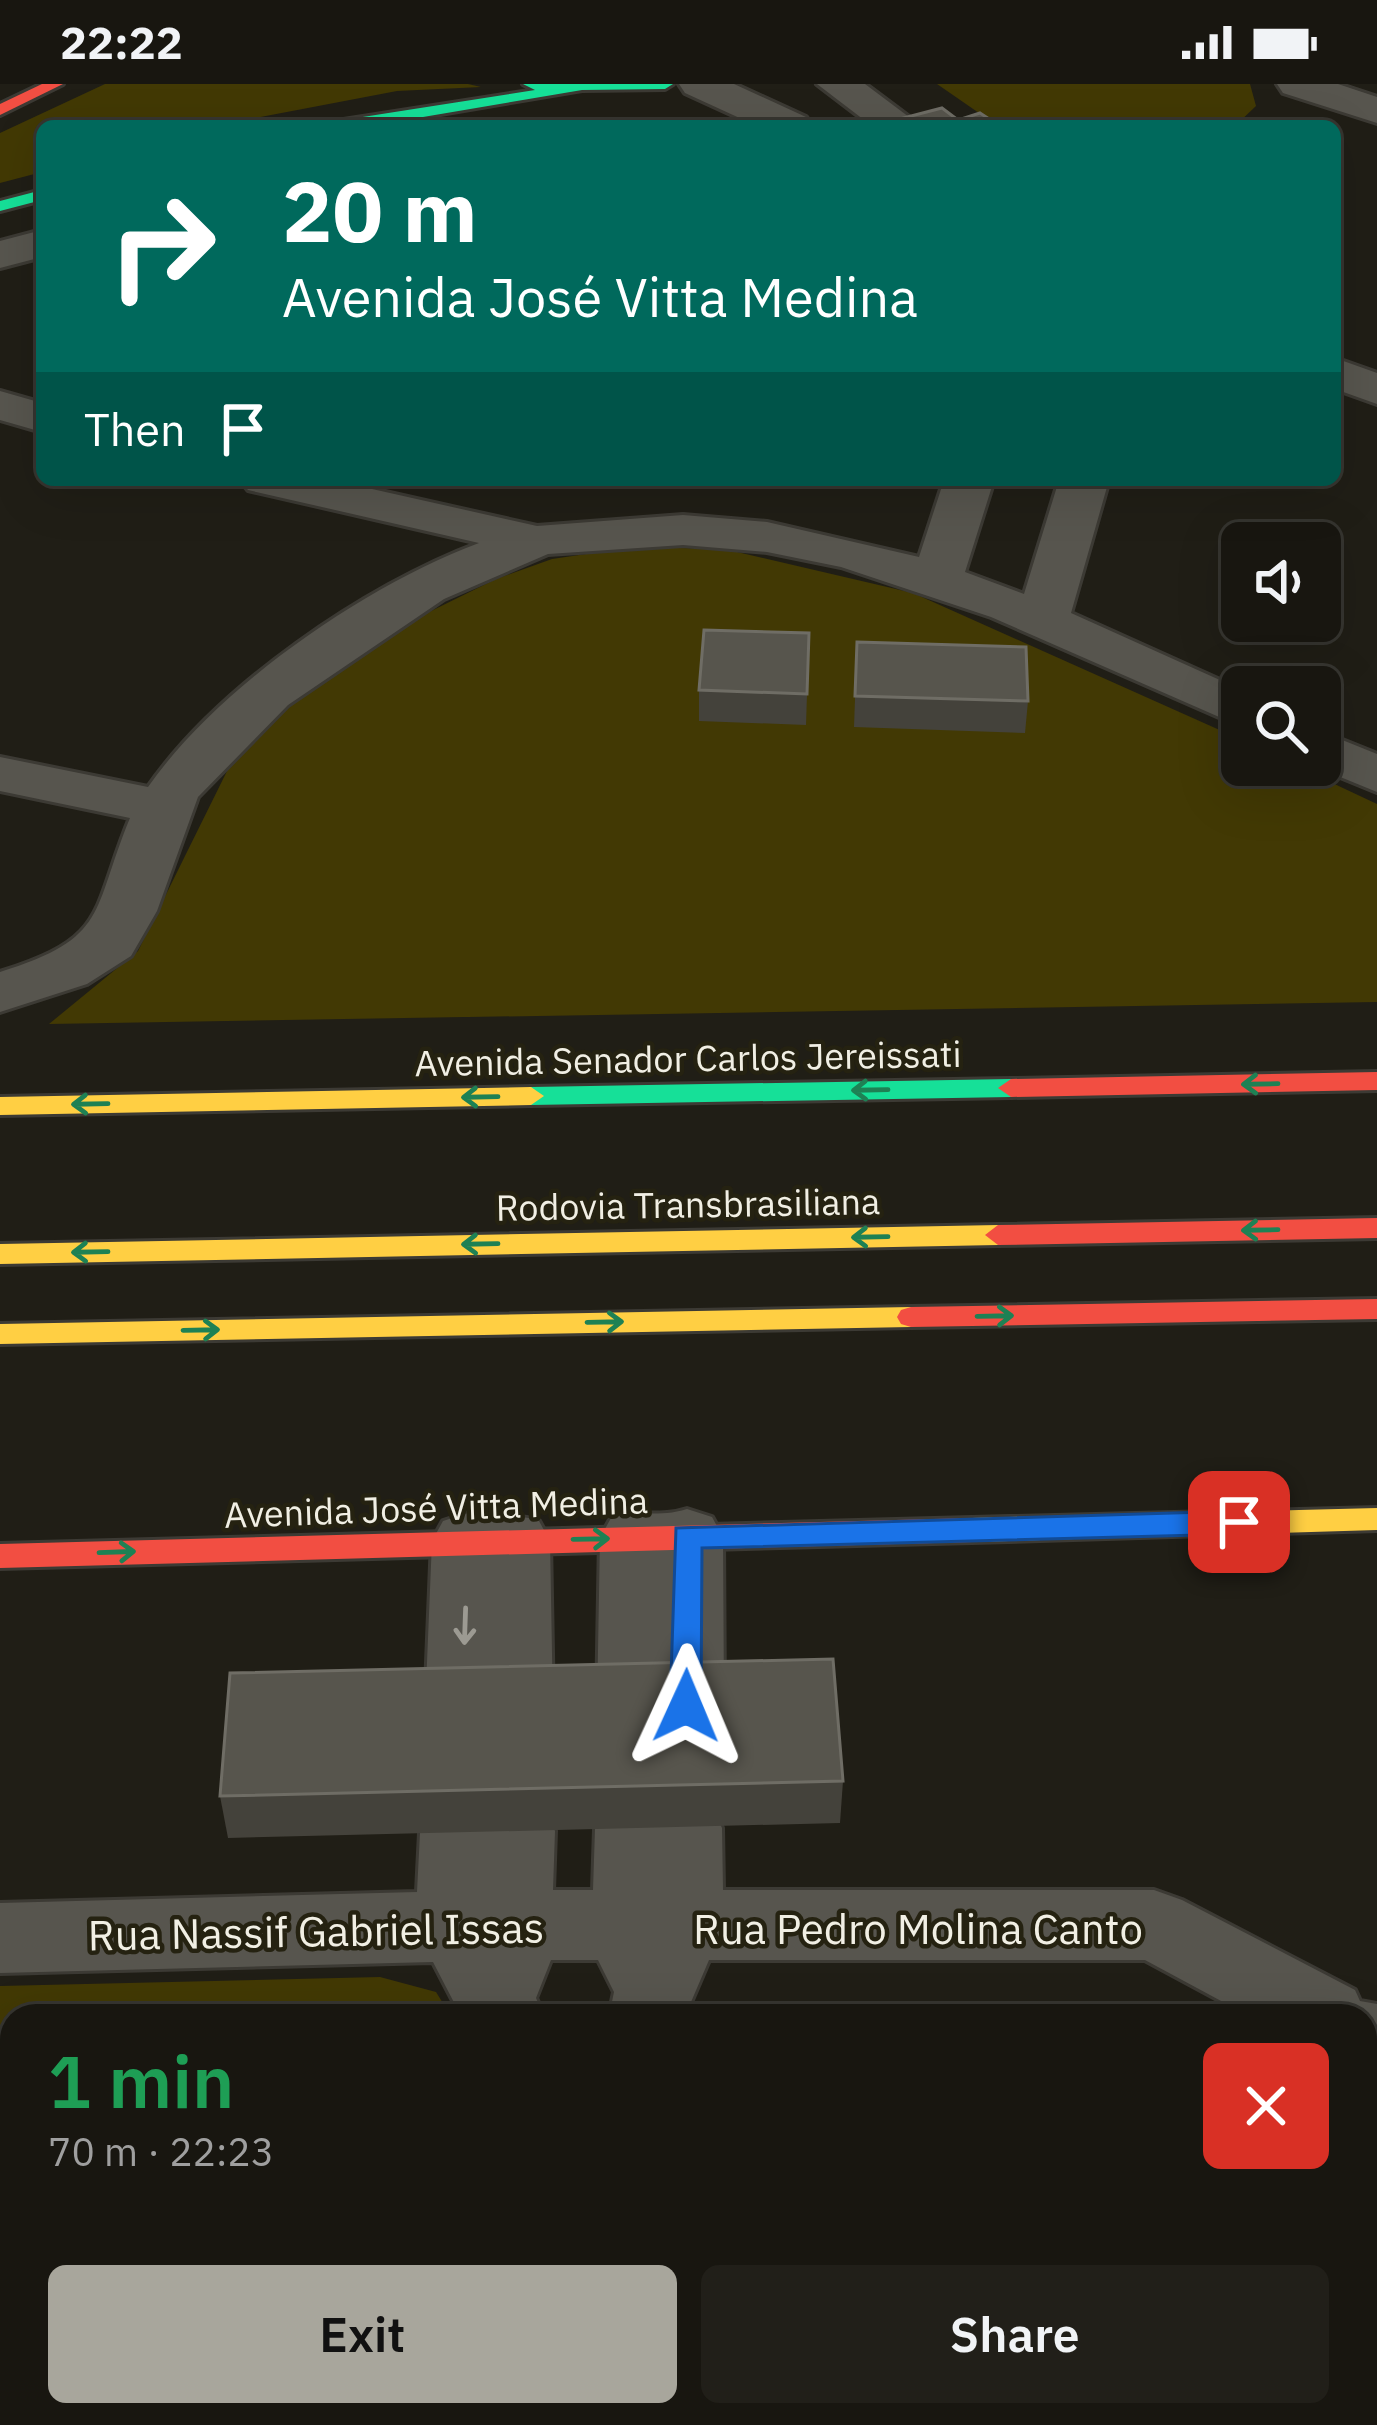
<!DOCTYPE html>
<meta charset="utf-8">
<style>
body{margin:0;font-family:"IBM Plex Sans",sans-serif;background:#211f19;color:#f1f3f6;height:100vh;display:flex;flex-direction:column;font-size:45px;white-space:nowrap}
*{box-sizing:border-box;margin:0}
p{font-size:39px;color:#9f9f9f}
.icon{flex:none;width:66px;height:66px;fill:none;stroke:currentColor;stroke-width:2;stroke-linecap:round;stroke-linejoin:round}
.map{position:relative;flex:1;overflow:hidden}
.sheet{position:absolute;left:0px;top:1920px;width:1377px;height:423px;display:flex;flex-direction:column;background:#181610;border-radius:36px 36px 0 0;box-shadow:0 12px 48px #0002,0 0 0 3px #363530}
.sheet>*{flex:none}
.banner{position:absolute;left:36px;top:36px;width:1305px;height:366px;border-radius:18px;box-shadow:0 12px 48px #0002,0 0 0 3px #363530;background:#00695c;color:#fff;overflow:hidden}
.fabs{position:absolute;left:1221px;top:438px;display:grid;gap:24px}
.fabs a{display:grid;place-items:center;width:120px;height:120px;border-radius:18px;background:#181610;box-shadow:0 12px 48px #0002,0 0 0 3px #363530;font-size:60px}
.pin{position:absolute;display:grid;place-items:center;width:102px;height:102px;color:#fff;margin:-51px;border-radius:24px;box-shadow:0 6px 18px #0006}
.me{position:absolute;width:132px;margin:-66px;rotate:1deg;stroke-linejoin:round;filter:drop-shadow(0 0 9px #0008)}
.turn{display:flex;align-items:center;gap:42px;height:252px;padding:0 48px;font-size:54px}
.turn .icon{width:156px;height:156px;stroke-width:2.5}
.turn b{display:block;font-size:84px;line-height:102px}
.then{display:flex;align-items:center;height:114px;padding:0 48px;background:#0003;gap:24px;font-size:45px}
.round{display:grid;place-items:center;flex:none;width:126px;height:126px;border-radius:18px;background:#211f19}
.overview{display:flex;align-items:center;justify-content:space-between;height:204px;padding:0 48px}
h1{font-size:72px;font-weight:600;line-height:90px;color:#1e9e55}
.action{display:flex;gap:24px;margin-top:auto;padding:24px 48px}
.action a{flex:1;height:138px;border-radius:18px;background:#a8a69c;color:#111;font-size:48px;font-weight:600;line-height:138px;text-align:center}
.action a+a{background:#211f19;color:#f1f3f6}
.status{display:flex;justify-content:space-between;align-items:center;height:84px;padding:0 60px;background:#181610;direction:ltr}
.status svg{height:33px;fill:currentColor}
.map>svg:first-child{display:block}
</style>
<div class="status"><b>22:22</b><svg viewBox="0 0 49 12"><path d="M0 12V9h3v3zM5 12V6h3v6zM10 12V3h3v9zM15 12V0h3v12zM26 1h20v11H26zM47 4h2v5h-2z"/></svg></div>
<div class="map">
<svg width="1377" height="2341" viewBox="0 0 1377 2341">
<rect width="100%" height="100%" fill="#201e16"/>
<!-- green -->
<g fill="#423904">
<path d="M 105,0 L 468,0 L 481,3 L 397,7 L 214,42 L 42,42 L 42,88 L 0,99 L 0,49 Z"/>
<path d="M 937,0 L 1250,0 L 1256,22 L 1235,42 L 982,42 L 992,38 Z"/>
<path d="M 634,463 L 724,465 L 913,509 L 1242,656 L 1242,681 L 1294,681 L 1377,720 L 1377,918 L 49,940 L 138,867 L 231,679 L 282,624 L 419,533 L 496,495 L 552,475 Z"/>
<path d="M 380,1893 L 436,1908 L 451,1932 L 12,1932 L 12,2331 L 453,2331 L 453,2341 L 0,2341 L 0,1902 Z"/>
</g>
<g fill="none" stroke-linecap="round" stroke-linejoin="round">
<defs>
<g id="street">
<path d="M 679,0 L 734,0 L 806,33 L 812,42 L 757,42 L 685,9 Z"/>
<path d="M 817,0 L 865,0 L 921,42 L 872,42 Z"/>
<path d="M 1277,0 L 1338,0 L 1377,13 L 1377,39 L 1283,9 Z"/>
<path d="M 42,146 L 42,173 L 0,184 L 0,157 Z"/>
<path d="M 1335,274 L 1377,289 L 1377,320 L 1335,305 Z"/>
<path d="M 0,307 L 42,319 L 42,348 L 0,336 Z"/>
<path d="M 240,396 L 332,396 L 537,442 L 683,431 L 767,438 L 919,473 L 944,396 L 994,396 L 965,488 L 1024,510 L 1059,396 L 1109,396 L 1071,529 L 1242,606 L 1242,643 L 991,533 L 841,483 L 767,468 L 683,461 L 548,470 L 444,515 L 288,621 L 198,713 L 157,827 L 131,872 L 87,900 L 0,928 L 0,888 C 110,854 91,828 130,734 L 0,707 L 0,673 L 148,703 C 218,603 364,502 479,459 L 248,406 Z"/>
<path d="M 1320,647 L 1377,670 L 1377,708 L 1311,681 L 1320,681 Z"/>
<path d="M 687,1425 L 712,1433 L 723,1453 L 724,1622 L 713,1644 C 691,1651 686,1649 665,1646 C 641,1643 644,1657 608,1645 L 597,1623 L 600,1454 L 611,1434 C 639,1425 659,1434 687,1425 Z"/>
<path d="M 468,1429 C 494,1437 513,1428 539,1437 L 550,1457 L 553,1625 L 542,1647 C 516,1656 517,1650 493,1649 C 469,1647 471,1661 436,1649 L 425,1627 L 432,1457 L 443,1437 Z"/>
<path d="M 683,1711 L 711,1720 L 722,1744 L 723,1806 L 1154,1806 L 1182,1816 L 1355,1906 L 1360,1917 L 1377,1920 L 1377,1996 L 1365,1992 L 1365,1932 L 1249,1932 L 1145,1876 L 709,1876 L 685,1932 L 609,1932 L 614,1908 L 598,1876 L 551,1876 L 536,1914 L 544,1932 L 461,1932 L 433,1878 L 0,1889 L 0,1819 L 417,1808 L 420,1749 L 431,1725 L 459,1716 L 487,1726 L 516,1714 L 544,1723 L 555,1747 L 553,1806 L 593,1806 L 595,1745 L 606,1721 C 637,1711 653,1721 683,1711 Z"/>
<rect x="451" y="2331" width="90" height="10"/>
<rect x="601" y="2331" width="90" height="10"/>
</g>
<g id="fast">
<path d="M 673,0 L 665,5 L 582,6 L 370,42 L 328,42 L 337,37 L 535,6 L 523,0 Z"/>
<path d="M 42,106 L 42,116 L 0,127 L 0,117 Z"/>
<path d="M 1011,995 L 1024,1004 L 1011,1013 L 531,1021 L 518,1012 L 531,1003 Z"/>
</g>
<g id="slow">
<path d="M 531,1003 L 544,1012 L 531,1021 L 0,1031 L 0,1013 Z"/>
<path d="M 998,1141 L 1011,1151 L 998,1161 L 0,1180 L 0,1160 Z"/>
<path d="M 911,1223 L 921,1226 L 925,1233 L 921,1240 L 911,1243 L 0,1260 L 0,1240 Z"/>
<path d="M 1377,1424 L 1377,1446 L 972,1458 L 962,1454 L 957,1446 L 962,1438 L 972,1434 Z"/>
</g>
<g id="jam">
<path d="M 42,0 L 63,0 L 0,31 L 0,20 Z"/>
<path d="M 1377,988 L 1377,1006 L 1011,1013 L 998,1004 L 1011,995 Z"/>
<path d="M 1377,1134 L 1377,1154 L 998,1161 L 985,1151 L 998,1141 Z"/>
<path d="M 1377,1215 L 1377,1235 L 911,1243 L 901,1240 L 897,1233 L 901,1226 L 911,1223 Z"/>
<path d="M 972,1434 L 982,1438 L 987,1446 L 982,1454 L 972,1458 L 0,1484 L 0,1460 Z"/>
</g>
</defs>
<!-- street casing -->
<use href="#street" stroke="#3c3a34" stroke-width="6"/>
<!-- fast casing -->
<use href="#fast" stroke="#3c3a34" stroke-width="6"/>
<!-- slow casing -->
<use href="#slow" stroke="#3c3a34" stroke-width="6"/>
<!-- jam casing -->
<use href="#jam" stroke="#3c3a34" stroke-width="6"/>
<!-- street -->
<use href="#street" fill="#57554e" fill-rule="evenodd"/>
<!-- fast -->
<use href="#fast" fill="#16e098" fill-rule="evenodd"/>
<!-- slow -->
<use href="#slow" fill="#ffcf43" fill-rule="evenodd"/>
<!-- jam -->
<use href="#jam" fill="#f24e42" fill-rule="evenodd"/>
</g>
<!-- wall -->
<g fill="#44423b">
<path d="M 809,549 L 806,641 L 699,637 L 699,606 Z"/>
<path d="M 857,558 L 1028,617 L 1025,649 L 854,643 Z"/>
<path d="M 843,1697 L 840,1739 L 228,1754 L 220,1712 Z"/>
</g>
<!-- building -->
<g fill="#57554d" stroke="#6f6d65" stroke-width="3">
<path d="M 942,24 L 966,42 L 883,42 L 880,40 Z"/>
<path d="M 980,29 L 1000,42 L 966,42 L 958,36 Z"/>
<path d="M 704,546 L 809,549 L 807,610 L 699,606 Z"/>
<path d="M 857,558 L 1026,563 L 1028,617 L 855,612 Z"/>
<path d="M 833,1575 L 843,1697 L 220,1712 L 230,1589 Z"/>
</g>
<!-- one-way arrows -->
<defs><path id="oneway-shaft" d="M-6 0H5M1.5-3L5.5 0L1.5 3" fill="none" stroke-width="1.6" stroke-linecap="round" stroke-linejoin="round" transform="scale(3)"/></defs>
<g stroke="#1e8154">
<use href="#oneway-shaft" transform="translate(1260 1000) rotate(179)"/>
<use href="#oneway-shaft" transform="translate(870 1006) rotate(179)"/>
<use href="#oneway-shaft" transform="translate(480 1013) rotate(179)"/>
<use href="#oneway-shaft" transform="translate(90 1020) rotate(179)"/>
<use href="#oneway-shaft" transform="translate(1260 1146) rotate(179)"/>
<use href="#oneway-shaft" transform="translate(870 1153) rotate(179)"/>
<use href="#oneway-shaft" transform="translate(480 1160) rotate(179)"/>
<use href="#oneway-shaft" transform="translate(90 1168) rotate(179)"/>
<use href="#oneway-shaft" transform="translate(995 1232) rotate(-1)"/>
<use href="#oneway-shaft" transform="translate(605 1238) rotate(-1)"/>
<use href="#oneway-shaft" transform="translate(201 1246) rotate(-1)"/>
<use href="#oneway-shaft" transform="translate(591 1455) rotate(-1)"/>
<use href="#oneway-shaft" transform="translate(117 1468) rotate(-2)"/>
</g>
<use stroke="#9c9a92" href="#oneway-shaft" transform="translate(465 1542) rotate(92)"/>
<!-- route -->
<path fill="#1a73e8" stroke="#114b97" stroke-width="3" d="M 1239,1427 L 1254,1438 L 1239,1450 L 702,1464 L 701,1622 L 686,1635 L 670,1622 L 676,1444 Z"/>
<g text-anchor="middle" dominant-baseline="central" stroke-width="9" stroke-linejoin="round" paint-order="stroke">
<!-- street labels -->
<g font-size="36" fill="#f1efe4" stroke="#252211">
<text transform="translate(688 974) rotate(-1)">Avenida Senador Carlos Jereissati</text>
<text transform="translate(688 1120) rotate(-1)">Rodovia Transbrasiliana</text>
<text transform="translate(436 1423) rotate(-2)">Avenida José Vitta Medina</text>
</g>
<!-- near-street labels -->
<g font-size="42" fill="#f1efe4" stroke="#252211">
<text x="918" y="1844">Rua Pedro Molina Canto</text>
<text transform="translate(316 1847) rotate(-1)">Rua Nassif Gabriel Issas</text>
</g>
</g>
</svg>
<div class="fabs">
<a><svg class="icon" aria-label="sound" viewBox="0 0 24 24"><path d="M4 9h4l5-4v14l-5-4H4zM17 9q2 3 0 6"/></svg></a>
<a><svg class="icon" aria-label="search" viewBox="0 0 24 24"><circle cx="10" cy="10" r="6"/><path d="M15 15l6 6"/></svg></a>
</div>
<div class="pin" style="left:1239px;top:1438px;background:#d93025"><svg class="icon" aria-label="arrive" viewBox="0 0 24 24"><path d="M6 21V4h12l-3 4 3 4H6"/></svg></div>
<svg class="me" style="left:686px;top:1622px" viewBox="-20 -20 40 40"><path d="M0-17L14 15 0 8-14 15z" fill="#1a73e8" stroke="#fff" stroke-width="4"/></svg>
<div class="banner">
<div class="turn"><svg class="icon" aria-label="right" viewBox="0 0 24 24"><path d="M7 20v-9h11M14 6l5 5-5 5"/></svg><div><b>20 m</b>Avenida José Vitta Medina</div></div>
<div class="then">Then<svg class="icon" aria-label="arrive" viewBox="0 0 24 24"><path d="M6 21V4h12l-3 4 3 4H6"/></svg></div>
</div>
<section class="sheet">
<div class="overview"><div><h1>1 min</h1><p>70 m · 22:23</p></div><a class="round" style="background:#d93025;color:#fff"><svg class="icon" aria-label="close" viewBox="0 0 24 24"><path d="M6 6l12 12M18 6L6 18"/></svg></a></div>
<div class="action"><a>Exit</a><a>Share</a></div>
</section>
</div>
